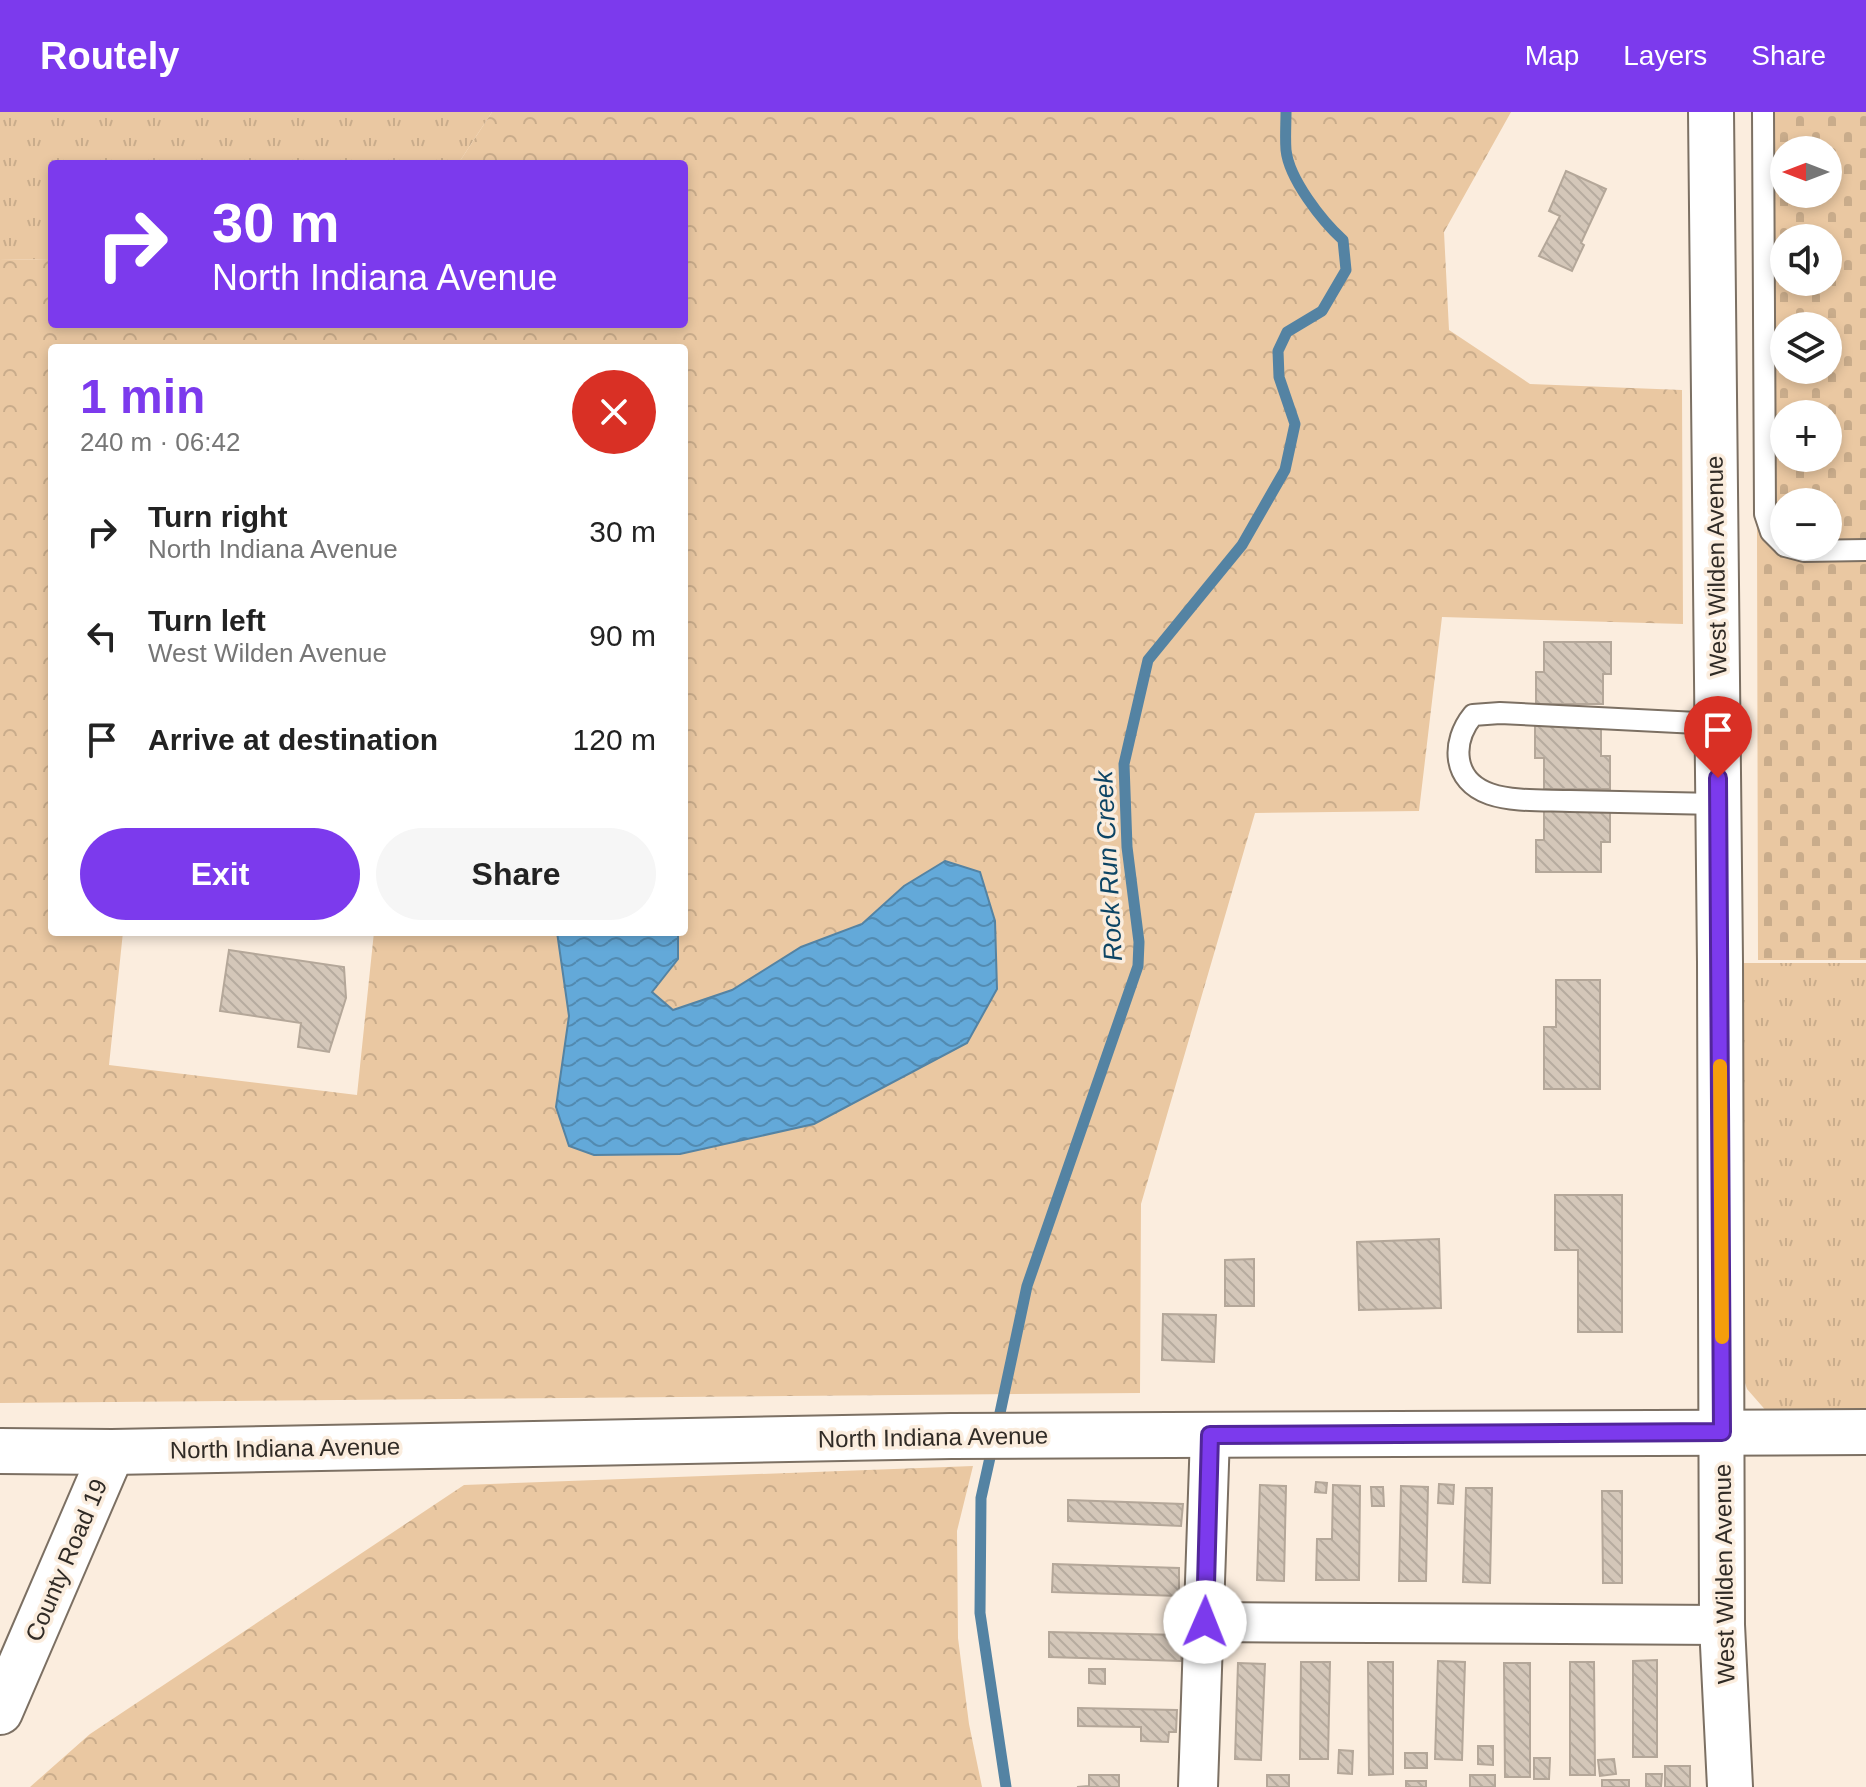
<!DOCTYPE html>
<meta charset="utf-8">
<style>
body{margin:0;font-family:Helvetica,sans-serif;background:#f6f6f6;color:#222;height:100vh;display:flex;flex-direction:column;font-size:30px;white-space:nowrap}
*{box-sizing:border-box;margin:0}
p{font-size:26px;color:#767676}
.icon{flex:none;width:44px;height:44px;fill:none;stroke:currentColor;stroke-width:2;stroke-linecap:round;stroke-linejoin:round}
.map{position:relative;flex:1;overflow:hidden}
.sheet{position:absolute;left:48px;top:232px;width:640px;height:592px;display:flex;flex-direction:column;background:#fff;border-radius:8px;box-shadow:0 4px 12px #0003}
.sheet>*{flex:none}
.top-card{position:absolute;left:48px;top:48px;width:640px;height:168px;border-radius:8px;box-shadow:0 4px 12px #0003;background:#7c3aed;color:#fff;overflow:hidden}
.needle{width:52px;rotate:270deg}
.tools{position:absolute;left:1770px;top:24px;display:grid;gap:16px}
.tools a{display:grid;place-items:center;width:72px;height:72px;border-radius:50%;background:#fff;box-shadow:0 4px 12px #0003;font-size:40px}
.pin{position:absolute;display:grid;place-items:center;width:68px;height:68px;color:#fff;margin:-82px -34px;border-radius:50% 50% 50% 0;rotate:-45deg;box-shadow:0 0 8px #0007}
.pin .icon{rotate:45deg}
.me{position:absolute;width:88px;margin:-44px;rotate:1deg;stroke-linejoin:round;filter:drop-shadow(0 0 6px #0008)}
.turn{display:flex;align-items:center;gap:28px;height:168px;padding:0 32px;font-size:36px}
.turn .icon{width:104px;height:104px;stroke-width:2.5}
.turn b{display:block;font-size:56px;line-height:68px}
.round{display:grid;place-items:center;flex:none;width:84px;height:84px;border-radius:42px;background:#f6f6f6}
.summary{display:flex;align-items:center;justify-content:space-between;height:136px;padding:0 32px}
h1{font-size:48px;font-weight:700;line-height:60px;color:#7c3aed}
.primary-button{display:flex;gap:16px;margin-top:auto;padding:16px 32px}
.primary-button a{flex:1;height:92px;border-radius:48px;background:#7c3aed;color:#fff;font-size:32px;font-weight:700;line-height:92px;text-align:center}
.primary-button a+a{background:#f6f6f6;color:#222}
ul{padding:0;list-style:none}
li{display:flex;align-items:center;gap:24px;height:104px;padding:0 32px}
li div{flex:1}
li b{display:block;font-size:30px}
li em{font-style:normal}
header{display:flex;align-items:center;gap:48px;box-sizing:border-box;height:112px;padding:0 40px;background:#7c3aed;color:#fff}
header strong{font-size:38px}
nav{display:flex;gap:44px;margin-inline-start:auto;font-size:28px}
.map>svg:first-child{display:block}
</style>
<header>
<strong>Routely</strong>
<nav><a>Map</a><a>Layers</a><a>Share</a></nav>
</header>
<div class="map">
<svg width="1866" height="1675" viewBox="0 0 1866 1675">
<defs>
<pattern id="grass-tufts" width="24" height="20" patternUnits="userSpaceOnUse" patternTransform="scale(2)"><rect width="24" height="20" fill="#eac8a2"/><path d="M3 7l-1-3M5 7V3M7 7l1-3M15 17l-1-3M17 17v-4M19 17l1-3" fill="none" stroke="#c9ac8b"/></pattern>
<pattern id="forest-crowns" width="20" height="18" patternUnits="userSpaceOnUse" patternTransform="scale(2)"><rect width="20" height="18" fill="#eac8a2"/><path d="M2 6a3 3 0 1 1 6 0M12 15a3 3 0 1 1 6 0" fill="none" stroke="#c9ac8b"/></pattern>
<pattern id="cemetery-stones" width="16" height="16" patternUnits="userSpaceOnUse" patternTransform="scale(2)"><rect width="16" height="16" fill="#eac8a2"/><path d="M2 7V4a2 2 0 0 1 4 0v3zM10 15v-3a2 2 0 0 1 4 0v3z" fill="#c9ac8b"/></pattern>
<pattern id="water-waves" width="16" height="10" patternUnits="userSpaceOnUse" patternTransform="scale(2)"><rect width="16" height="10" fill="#63a9d9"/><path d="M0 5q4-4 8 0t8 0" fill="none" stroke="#528ab0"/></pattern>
<pattern id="building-back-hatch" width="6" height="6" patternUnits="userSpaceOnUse" patternTransform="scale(2)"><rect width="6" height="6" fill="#d4c7b9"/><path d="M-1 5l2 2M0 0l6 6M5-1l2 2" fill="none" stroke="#b6ab9f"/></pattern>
</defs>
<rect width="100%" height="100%" fill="#fbedde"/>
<!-- grass -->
<g fill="url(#grass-tufts)">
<path d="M 0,0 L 492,0 L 458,52 L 52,52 L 52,147 L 0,148 Z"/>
<path d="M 1741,851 L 1866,851 L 1866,1303 L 1768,1301 L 1747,1277 L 1744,1268 Z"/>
</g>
<!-- forest -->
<g fill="url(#forest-crowns)" fill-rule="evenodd">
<path d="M 492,0 L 1511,0 L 1444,120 L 1449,218 L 1530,272 L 1682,278 L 1683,512 L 1442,505 L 1419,699 L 1255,701 L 1141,1092 L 1140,1281 L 0,1291 L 0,148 L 52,147 L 52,212 L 684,212 L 684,52 L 458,52 ZM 52,236 L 684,236 L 684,820 L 678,820 L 678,848 L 652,880 L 673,899 L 732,878 L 801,835 L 862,812 L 904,774 L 680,1042 L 556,995 L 569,904 L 557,820 L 374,820 L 357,983 L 109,953 L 123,820 L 52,820 Z"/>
<path d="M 973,1354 L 957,1419 L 958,1526 L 969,1612 L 982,1675 L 30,1675 L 90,1622 L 464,1373 Z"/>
</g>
<!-- cemetery -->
<path fill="url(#cemetery-stones)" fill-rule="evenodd" d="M 1756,0 L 1866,0 L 1866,848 L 1758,848 ZM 1784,38 L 1828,38 L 1828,82 L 1784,82 ZM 1784,126 L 1828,126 L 1828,170 L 1784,170 ZM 1784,214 L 1828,214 L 1828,258 L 1784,258 ZM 1784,302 L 1828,302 L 1828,346 L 1784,346 ZM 1784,390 L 1828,390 L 1828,434 L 1784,434 Z"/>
<!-- water -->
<path fill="url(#water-waves)" stroke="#5483a3" stroke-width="2" d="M 945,749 L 980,760 L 995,809 L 997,877 L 967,931 L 814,1012 L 680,1042 L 594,1043 L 569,1034 L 556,995 L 569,904 L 557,820 L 678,820 L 678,847 L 652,880 L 673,898 L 732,878 L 801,835 L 862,812 L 904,774 Z"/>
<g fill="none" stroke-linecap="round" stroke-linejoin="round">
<!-- stream -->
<g stroke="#5483a3" stroke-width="11">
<path d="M 997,1315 L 1027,1174 L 1138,854 L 1139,830 L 1127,735 L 1124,652 L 1148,548 L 1242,433 L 1285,358 L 1295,312 L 1279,265 L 1278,239 L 1287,220 L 1322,199 L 1346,158 L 1343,128 C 1322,109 1289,67 1286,38 C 1285,26 1286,12 1286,0"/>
<path d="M 993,1332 L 981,1386 L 980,1501 L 1006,1675"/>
</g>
</g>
<!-- building -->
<g fill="url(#building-back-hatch)" stroke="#b4a799" stroke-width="2">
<path d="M 1566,59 L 1606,77 L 1581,131 L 1584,133 L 1572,159 L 1539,144 L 1560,104 L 1549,99 Z"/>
<path d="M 1544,530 L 1611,530 L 1611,562 L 1603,562 L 1603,592 L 1536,592 L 1536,560 L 1544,560 Z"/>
<path d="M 1535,614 L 1601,614 L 1601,644 L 1610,644 L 1610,677 L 1544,677 L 1544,646 L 1535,646 Z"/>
<path d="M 1544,698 L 1610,698 L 1610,730 L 1601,730 L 1601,760 L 1536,760 L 1536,728 L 1544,728 Z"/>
<path d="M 229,838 L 344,855 L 346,886 L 329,940 L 298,935 L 301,911 L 220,899 Z"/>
<path d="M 1556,868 L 1600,868 L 1600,977 L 1544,977 L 1544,915 L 1556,915 Z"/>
<path d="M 1555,1083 L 1622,1083 L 1622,1220 L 1578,1220 L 1578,1138 L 1555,1138 Z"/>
<path d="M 1439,1127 L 1441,1196 L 1359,1198 L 1357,1130 Z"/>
<path d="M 1254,1147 L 1254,1194 L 1225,1194 L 1225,1148 Z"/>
<path d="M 1163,1202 L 1216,1203 L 1214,1250 L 1162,1248 Z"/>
<path d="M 1316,1370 L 1327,1371 L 1326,1381 L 1315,1380 Z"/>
<path d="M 1439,1372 L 1454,1373 L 1453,1392 L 1438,1391 Z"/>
<path d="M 1260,1373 L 1286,1374 L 1284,1469 L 1257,1468 Z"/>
<path d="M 1333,1373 L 1360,1374 L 1359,1468 L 1316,1468 L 1317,1427 L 1332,1427 Z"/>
<path d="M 1401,1374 L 1428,1375 L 1426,1469 L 1399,1469 Z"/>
<path d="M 1371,1375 L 1383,1375 L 1384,1394 L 1372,1394 Z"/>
<path d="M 1466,1376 L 1492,1376 L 1490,1471 L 1463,1470 Z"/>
<path d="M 1602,1379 L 1622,1379 L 1622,1471 L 1603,1471 Z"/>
<path d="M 1068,1388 L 1183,1392 L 1181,1414 L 1068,1409 Z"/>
<path d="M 1053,1452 L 1179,1456 L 1179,1484 L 1052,1480 Z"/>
<path d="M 1049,1520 L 1181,1523 L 1181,1549 L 1049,1545 Z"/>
<path d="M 1657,1548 L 1657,1645 L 1633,1645 L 1633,1549 Z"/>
<path d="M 1438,1549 L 1465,1550 L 1462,1648 L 1435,1647 Z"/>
<path d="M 1301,1550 L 1330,1550 L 1328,1647 L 1300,1647 Z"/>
<path d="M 1368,1550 L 1393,1550 L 1393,1662 L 1369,1663 Z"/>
<path d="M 1570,1550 L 1594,1550 L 1595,1663 L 1570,1663 Z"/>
<path d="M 1238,1551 L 1265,1552 L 1261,1648 L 1235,1647 Z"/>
<path d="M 1504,1551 L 1530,1551 L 1530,1665 L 1505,1665 Z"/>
<path d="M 1089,1557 L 1105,1557 L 1105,1572 L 1089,1571 Z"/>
<path d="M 1078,1596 L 1177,1598 L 1176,1620 L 1169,1620 L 1168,1630 L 1141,1629 L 1141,1615 L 1078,1614 Z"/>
<path d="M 1478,1634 L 1493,1634 L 1493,1653 L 1478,1652 Z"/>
<path d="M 1339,1638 L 1353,1639 L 1352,1662 L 1338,1661 Z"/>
<rect x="1405" y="1641" width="22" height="15"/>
<path d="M 1534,1646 L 1550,1646 L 1549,1667 L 1534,1667 Z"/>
<path d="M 1614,1647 L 1616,1662 L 1600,1664 L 1598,1648 Z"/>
<rect x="1665" y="1654" width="25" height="21"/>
<path d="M 1646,1662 L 1662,1662 L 1661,1675 L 1646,1675 Z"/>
<path d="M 1089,1663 L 1119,1663 L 1119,1675 L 1077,1675 L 1089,1674 Z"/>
<rect x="1267" y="1663" width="22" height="12"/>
<rect x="1470" y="1663" width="25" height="12"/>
<rect x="1602" y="1668" width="27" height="7"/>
<rect x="1406" y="1669" width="20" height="6"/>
</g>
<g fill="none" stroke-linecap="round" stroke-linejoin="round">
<defs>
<g id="lane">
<path d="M 1763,0 L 1765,402 L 1771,420 L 1784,433"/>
<path d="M 1785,434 L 1804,439 L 1866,438"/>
<path d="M 1717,612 L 1500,601 L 1473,603 C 1451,630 1452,669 1490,682 C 1513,690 1545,688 1570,689 C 1619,690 1669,691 1718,692"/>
</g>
<g id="street">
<path d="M 1205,1510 L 1722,1513"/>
<path d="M 1198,1675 L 1210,1323"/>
</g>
<g id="secondary">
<path d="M 1711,0 L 1720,850 L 1722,1513 L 1730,1675"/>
<path d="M 0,1339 L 112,1340 L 951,1324 L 1866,1320"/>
<path d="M 0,1600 L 112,1340"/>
</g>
</defs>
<!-- lane casing -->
<use href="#lane" stroke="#7c7063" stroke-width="24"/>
<!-- street casing -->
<use href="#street" stroke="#7c7063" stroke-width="42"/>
<!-- secondary casing -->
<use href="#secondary" stroke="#7c7063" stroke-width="48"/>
<!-- lane -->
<use href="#lane" stroke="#fff" stroke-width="20"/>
<!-- street -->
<use href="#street" stroke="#fff" stroke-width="38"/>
<!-- secondary -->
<use href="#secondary" stroke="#fff" stroke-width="44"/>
</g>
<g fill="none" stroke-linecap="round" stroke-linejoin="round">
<defs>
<path id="route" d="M 1205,1510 L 1210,1323 L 1722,1320 L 1718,666"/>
</defs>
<!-- route casing -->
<use href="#route" stroke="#51269a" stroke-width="20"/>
<!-- route -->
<use href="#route" stroke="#7c3aed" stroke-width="14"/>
<!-- slow -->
<path stroke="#f59e0b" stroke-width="14" d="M 1720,954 L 1722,1225"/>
</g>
<g text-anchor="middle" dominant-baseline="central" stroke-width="7" stroke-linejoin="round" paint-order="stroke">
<!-- street labels -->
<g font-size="24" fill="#302b26" stroke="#fbedde">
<text transform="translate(1716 454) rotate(-91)">West Wilden Avenue</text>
<text transform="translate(933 1325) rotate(-1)">North Indiana Avenue</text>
<text transform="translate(285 1336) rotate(-1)">North Indiana Avenue</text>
<text transform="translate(66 1448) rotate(-67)">County Road 19</text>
<text transform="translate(1724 1462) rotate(-91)">West Wilden Avenue</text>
</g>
<!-- water labels -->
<g font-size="26" font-style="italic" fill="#0d4565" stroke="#fbedde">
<text transform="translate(1108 754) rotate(-93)">Rock Run Creek</text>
</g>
</g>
</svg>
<div class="tools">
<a><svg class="needle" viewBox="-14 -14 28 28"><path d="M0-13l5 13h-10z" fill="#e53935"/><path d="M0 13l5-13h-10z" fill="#767676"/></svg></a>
<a><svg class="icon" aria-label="sound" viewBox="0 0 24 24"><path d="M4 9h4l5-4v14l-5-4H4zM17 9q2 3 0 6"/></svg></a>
<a><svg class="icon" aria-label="layers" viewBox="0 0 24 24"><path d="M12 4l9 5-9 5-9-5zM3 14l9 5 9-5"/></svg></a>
<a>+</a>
<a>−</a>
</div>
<div class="pin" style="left:1718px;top:666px;background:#d93025"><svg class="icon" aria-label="arrive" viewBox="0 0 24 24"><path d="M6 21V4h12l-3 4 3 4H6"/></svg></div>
<svg class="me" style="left:1205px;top:1510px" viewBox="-20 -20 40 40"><circle r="19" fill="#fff"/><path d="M0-13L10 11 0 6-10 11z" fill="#7c3aed"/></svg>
<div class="top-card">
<div class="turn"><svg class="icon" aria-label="right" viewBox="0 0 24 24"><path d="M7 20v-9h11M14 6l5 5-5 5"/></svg><div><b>30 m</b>North Indiana Avenue</div></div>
</div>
<section class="sheet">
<div class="summary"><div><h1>1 min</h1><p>240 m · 06:42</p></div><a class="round" style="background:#d93025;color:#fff"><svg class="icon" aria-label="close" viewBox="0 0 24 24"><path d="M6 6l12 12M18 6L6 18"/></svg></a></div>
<ul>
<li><svg class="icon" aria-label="right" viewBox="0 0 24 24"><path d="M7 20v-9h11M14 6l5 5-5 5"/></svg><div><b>Turn right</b><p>North Indiana Avenue</p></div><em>30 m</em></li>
<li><svg class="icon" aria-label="left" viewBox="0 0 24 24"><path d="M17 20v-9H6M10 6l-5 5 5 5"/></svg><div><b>Turn left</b><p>West Wilden Avenue</p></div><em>90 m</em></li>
<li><svg class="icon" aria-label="arrive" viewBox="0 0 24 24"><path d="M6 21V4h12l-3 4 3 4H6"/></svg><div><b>Arrive at destination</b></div><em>120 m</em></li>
</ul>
<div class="primary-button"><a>Exit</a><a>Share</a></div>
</section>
</div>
